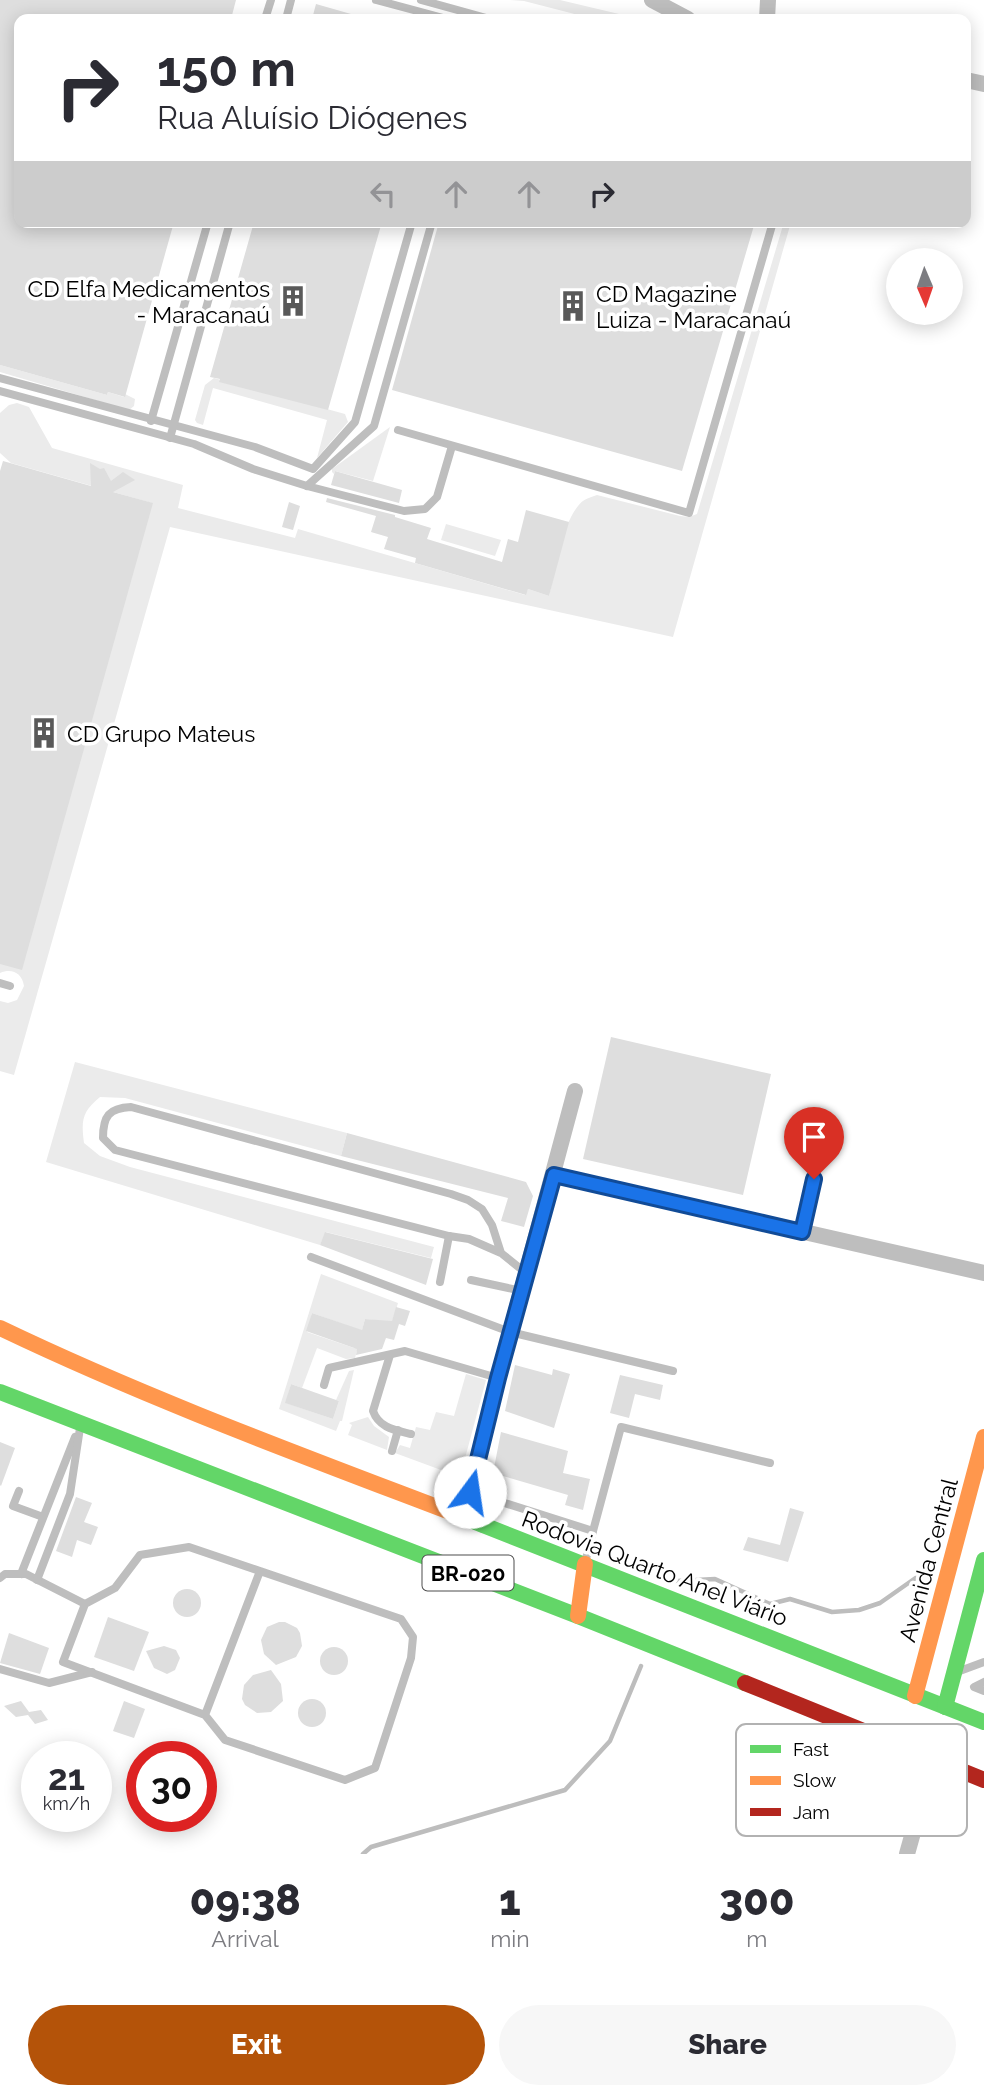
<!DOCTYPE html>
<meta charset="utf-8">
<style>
body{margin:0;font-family:Raleway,sans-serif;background:#f7f7f7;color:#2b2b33;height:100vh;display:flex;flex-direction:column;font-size:26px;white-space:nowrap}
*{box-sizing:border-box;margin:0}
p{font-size:23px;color:#7c7c81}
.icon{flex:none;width:38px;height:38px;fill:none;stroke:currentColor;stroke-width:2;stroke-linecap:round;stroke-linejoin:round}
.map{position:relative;height:1854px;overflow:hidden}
.details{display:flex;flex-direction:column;background:#fff;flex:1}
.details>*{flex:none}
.hud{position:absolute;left:14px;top:14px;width:957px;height:214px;border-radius:14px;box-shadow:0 4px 18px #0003;background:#fff;color:#2b2b33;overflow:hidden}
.needle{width:46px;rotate:178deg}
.controls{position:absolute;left:886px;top:248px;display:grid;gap:14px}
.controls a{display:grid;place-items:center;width:77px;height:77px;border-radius:50%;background:#fff;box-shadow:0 4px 18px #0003;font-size:35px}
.speed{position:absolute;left:21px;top:1741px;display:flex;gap:14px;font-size:35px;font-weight:700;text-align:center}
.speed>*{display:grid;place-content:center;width:91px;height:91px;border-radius:50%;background:#fff;box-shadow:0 4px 18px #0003;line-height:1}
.speed small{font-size:18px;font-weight:400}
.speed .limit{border:10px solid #d22;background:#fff;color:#111}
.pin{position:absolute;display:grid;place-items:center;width:60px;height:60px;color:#fff;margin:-72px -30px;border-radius:50% 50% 50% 0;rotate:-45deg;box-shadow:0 0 7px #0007}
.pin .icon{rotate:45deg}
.me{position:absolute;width:77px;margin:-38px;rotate:14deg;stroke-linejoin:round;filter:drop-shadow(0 0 5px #0008)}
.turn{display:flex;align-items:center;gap:24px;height:147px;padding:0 28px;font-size:32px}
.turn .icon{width:91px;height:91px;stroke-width:2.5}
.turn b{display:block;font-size:49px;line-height:60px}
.lanes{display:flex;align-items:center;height:66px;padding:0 28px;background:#0003;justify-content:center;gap:35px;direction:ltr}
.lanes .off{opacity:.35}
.eta{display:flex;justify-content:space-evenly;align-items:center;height:119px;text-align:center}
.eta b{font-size:42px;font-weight:800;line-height:49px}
.button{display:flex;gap:14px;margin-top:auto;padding:14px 28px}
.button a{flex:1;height:80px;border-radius:42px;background:#b45309;color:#fff;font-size:28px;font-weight:800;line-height:80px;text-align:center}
.button a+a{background:#f7f7f7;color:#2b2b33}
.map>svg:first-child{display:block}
</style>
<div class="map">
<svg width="984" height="1854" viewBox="0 0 984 1854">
<rect width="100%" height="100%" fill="#fff"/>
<!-- green -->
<g fill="#ebebeb" fill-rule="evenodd">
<path d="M 510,0 L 560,0 L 640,19 L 594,19 L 524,1 Z"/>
<path d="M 784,222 L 791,222 L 673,637 L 170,527 L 14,1075 L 0,1071 L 0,1001 L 8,1003 L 17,1000 L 24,986 C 22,973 12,968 0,973 L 0,964 L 152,503 L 11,463 L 0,453 L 0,413 L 9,405 L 17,403 L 29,407 L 52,448 L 183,485 L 178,508 L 295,538 L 298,529 L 525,595 L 528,589 L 549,596 C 556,570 561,527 578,506 C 583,499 589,498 597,495 L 680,516 L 689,517 L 697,514 Z"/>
<path d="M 0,365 L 107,395 L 108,392 L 124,397 L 125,394 L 135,399 L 134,406 L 129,410 L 0,372 Z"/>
<path d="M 214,378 L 345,414 L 348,422 L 317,458 L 327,420 L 213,388 L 203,425 L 197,423 L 195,420 L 205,385 Z"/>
<path d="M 390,427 L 373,481 L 335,471 L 334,474 L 332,472 L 332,469 Z"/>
<path d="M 446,524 L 501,540 L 495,556 L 441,540 Z"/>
<path d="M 75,1062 L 347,1133 L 341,1156 L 125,1098 L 100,1097 C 82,1112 81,1120 84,1143 L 100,1156 L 130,1167 L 434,1247 L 431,1258 L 326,1232 L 320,1245 L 46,1162 Z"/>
<path d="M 321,1274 L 398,1303 L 392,1322 L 365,1319 L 355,1358 L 346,1359 L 317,1348 L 302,1388 L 291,1384 L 286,1403 L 333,1419 L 339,1401 L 336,1400 L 349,1371 L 354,1370 L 342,1421 L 340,1421 L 336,1431 L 279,1409 ZM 312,1313 L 360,1330 L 354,1348 L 307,1332 Z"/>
<path d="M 466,1374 L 486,1380 L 460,1477 L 395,1453 L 400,1445 L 410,1448 L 416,1427 L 430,1430 L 436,1412 L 454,1416 Z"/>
<path d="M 368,1417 L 374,1426 L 389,1437 L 387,1450 L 348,1435 L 352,1425 L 349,1423 Z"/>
</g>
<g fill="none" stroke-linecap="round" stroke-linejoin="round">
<!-- stream -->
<g stroke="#bdbdbd" stroke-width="4.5">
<path d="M 676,1581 L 715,1579 L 770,1604 L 790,1599 L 832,1612 L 859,1610 L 880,1603 L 917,1577"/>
<path d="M 363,1854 L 371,1847 L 565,1790 L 610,1741 L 641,1666"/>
</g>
</g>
<!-- building -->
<g fill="#dedede">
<path d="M 0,0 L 236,0 L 231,19 L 19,19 L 19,222 L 174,222 L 125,397 L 108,392 L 107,395 L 0,365 Z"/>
<path d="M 316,4 L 358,16 L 358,19 L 312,19 Z"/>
<path d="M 254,222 L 382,222 L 328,410 L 219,382 L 220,379 L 210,377 Z"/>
<path d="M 439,222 L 755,222 L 682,471 L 392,390 Z"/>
<path d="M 3,461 L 91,486 L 90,463 L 100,469 L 104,468 L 111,481 L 123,472 L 135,480 L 113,492 L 153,503 L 22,970 L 0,964 L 0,471 Z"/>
<path d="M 335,471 L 402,490 L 399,503 L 331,485 Z"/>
<path d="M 327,498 L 395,515 L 395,517 L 431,528 L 427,539 L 502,562 L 508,539 L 518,542 L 526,510 L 569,522 L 549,596 L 528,589 L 526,595 L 415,563 L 416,558 L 384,549 L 388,537 L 371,532 L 376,516 L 326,502 Z"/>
<path d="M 289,502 L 300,506 L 293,530 L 282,527 Z"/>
<path d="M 611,1037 L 771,1074 L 743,1195 L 583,1159 Z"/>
<path d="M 347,1133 L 526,1182 L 533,1196 L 524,1227 L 501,1221 L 508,1198 L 341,1156 Z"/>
<path d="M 325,1232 L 433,1259 L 426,1285 L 320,1245 Z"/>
<path d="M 396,1307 L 410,1311 L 405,1326 L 399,1324 L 394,1340 L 386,1338 L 382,1349 L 356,1355 L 357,1349 L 306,1331 L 312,1313 L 362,1330 L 365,1319 L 392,1321 Z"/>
<path d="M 515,1365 L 552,1375 L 553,1369 L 570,1374 L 554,1428 L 505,1411 Z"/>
<path d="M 620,1375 L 663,1385 L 660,1400 L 635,1394 L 629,1418 L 610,1413 Z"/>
<path d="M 291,1384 L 339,1401 L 333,1419 L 285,1403 Z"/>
<path d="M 501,1432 L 568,1451 L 563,1473 L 590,1479 L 583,1510 L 565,1505 L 568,1495 L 493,1473 Z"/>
<path d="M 0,1442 L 15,1448 L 1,1486 L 0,1485 Z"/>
<path d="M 76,1497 L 92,1503 L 84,1522 L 98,1527 L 91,1545 L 77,1540 L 72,1557 L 56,1551 Z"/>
<path d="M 790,1508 L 804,1512 L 788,1562 L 743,1550 L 748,1537 L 780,1545 Z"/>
<circle cx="187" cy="1603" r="14"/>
<path d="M 108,1617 L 149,1632 L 134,1671 L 94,1657 Z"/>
<path d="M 279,1622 L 285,1622 L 297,1628 L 300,1633 L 302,1646 L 296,1657 L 276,1665 L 264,1654 L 261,1640 L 267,1627 Z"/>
<path d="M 9,1633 L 49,1648 L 40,1674 L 0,1663 Z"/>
<path d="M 164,1646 L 176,1650 L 180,1658 L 175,1670 L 167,1674 L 154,1668 L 146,1651 Z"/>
<circle cx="334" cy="1661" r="14"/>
<path d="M 271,1670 L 281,1684 L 283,1701 L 271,1712 L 257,1713 L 245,1705 L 242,1699 L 244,1685 L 253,1675 Z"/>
<circle cx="312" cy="1713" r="14"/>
<path d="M 21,1701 L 29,1712 L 41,1710 L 48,1720 L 35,1724 L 28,1715 L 16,1717 L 4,1706 Z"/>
<path d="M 124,1701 L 145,1709 L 134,1738 L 113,1731 Z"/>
</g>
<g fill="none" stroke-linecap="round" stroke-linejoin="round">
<!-- lane -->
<g stroke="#bebebe" stroke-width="8">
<path d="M 376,0 L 447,19"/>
<path d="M 421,0 L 490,19"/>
<path d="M 265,19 L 271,0"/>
<path d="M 286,19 L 291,0"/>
<path d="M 0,378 L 255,447 L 313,469 L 355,422 L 412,222"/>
<path d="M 0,391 L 194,444 L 253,469 L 307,486 L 404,511 L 425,509 L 437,497 L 452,446"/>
<path d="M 151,421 L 208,222"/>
<path d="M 398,430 L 689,513 L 773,222"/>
<path d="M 170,438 L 230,222"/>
<path d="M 307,486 L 374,426 L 432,222"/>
<path d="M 0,983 L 10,986"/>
<path d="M 802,1232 L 826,1126"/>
<path d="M 501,1253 L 469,1239 L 449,1236 L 115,1150 L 103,1138 C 103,1116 109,1108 131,1107 L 451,1194 L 468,1200 L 482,1209 L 492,1225 L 501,1253 L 526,1273"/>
<path d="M 311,1257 L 510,1332 L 673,1371"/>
<path d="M 471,1280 L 522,1291"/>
<path d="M 440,1282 L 449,1236"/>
<path d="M 390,1355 L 373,1411 C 379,1428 395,1430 411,1434"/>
<path d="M 324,1385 L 329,1368 L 405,1351 L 498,1378"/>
<path d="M 392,1451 L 398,1430"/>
<path d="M 19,1491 L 13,1506 L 43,1517"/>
<path d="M 470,1492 L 593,1531 L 621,1427 L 770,1463"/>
<path d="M 586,1559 L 593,1531"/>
<path d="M 21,1574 L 75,1437"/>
<path d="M 0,1578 L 5,1574 L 26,1574 L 85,1604"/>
<path d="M 37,1580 L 70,1494 L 80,1428"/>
<path d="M 0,1669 L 49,1683 L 92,1672"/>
<path d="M 957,1672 L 984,1662"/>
<path d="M 984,1682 L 974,1687 L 984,1691"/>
<path d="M 205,1715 L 63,1662 L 85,1604 L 115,1588 L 140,1555 L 189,1547 L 401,1619 L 413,1637 L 411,1658 L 375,1768 L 345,1780 L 225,1740 L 205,1715 L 260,1571"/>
</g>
<!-- street -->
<g stroke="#bebebe" stroke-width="16">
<path d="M 652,0 L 688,19"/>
<path d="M 767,19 L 768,0"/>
<path d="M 966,80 L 984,84"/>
<path d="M 554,1175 L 984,1273"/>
<path d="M 483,1525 L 470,1492 L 498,1378 L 575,1091"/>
<path d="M 907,1854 L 933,1761"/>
</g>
<!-- fast -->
<g stroke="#63d668" stroke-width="16">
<path d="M 0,1392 L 578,1616 L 745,1683"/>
<path d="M 450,1512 L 984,1722"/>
<path d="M 945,1707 L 984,1560"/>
</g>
<!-- slow -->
<g stroke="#ff974d" stroke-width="16">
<path d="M 0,1328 C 146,1398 298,1454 450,1512"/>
<path d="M 578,1616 L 585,1564"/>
<path d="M 915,1696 L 984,1437"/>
</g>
<!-- jam -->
<path stroke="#b3261e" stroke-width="16" d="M 745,1683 L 984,1780"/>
</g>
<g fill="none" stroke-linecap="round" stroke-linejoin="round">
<defs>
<path id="route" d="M 470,1492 L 498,1378 L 554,1175 L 802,1232 L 814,1179"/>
</defs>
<!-- route casing -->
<use href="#route" stroke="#114b97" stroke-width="18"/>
<!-- route -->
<use href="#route" stroke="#1a73e8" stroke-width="12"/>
</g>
<!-- icons -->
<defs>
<symbol id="building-bare" viewBox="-9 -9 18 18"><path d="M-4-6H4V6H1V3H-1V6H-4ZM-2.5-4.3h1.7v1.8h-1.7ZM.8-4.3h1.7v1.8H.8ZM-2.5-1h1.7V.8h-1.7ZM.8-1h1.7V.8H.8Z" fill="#595959" stroke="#fff" stroke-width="2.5" paint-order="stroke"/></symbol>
</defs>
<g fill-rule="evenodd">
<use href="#building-bare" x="271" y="279" width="44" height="44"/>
<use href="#building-bare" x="551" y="284" width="44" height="44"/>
<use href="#building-bare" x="22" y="711" width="44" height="44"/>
</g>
<g text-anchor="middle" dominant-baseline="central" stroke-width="7" stroke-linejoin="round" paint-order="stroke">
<!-- shield labels -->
<rect fill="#fff" stroke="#4c4c4c" stroke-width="2" x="422.5" y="1555.5" width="91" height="35" rx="5"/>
<g font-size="21" font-weight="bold" fill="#000">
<text x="468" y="1573">BR-020</text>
</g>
<!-- poi labels -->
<g font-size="23" fill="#000" stroke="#fff" text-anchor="start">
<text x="270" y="288" text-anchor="end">CD Elfa Medicamentos<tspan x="270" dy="26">- Maracanaú</tspan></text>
<text x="596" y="293">CD Magazine<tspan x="596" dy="26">Luiza - Maracanaú</tspan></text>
<text x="67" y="733">CD Grupo Mateus</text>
</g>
<!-- street labels -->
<g font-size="23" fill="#000" stroke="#fff">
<text transform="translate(928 1560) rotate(-75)">Avenida Central</text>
<text transform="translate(655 1568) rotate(21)">Rodovia Quarto Anel Viário</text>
</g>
</g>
<!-- legend -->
<rect x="736" y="1724" width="231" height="112" rx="10" fill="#fff" stroke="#b2b2b2" stroke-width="2"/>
<rect x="750" y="1745" width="31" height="8" fill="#63d668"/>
<rect x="750" y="1776" width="31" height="9" fill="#ff974d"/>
<rect x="750" y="1808" width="31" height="8" fill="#b3261e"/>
<g font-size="19" fill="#000">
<text x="793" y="1756">Fast</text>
<text x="793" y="1787">Slow</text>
<text x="793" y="1819">Jam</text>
</g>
</svg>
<div class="controls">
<a><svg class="needle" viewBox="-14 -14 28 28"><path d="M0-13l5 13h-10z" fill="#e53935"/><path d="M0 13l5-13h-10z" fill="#7c7c81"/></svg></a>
</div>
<div class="speed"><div>21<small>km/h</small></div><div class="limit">30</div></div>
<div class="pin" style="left:814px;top:1179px;background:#d93025"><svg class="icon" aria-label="arrive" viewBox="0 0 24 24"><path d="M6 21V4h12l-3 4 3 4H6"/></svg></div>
<svg class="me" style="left:470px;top:1492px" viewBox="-20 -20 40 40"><circle r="19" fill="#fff"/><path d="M0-13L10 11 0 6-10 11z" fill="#1a73e8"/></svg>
<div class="hud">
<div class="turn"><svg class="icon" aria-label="right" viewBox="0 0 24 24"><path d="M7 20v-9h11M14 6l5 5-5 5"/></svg><div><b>150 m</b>Rua Aluísio Diógenes</div></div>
<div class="lanes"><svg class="icon off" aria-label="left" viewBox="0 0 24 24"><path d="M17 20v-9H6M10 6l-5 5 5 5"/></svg><svg class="icon off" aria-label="ahead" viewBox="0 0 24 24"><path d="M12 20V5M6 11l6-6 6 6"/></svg><svg class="icon off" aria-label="ahead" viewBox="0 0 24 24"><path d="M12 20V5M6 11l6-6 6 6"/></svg><svg class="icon" aria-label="right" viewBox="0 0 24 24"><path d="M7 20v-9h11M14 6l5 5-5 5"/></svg></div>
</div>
</div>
<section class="details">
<div class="eta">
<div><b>09:38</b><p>Arrival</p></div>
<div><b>1</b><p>min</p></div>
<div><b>300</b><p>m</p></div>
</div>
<div class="button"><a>Exit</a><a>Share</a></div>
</section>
